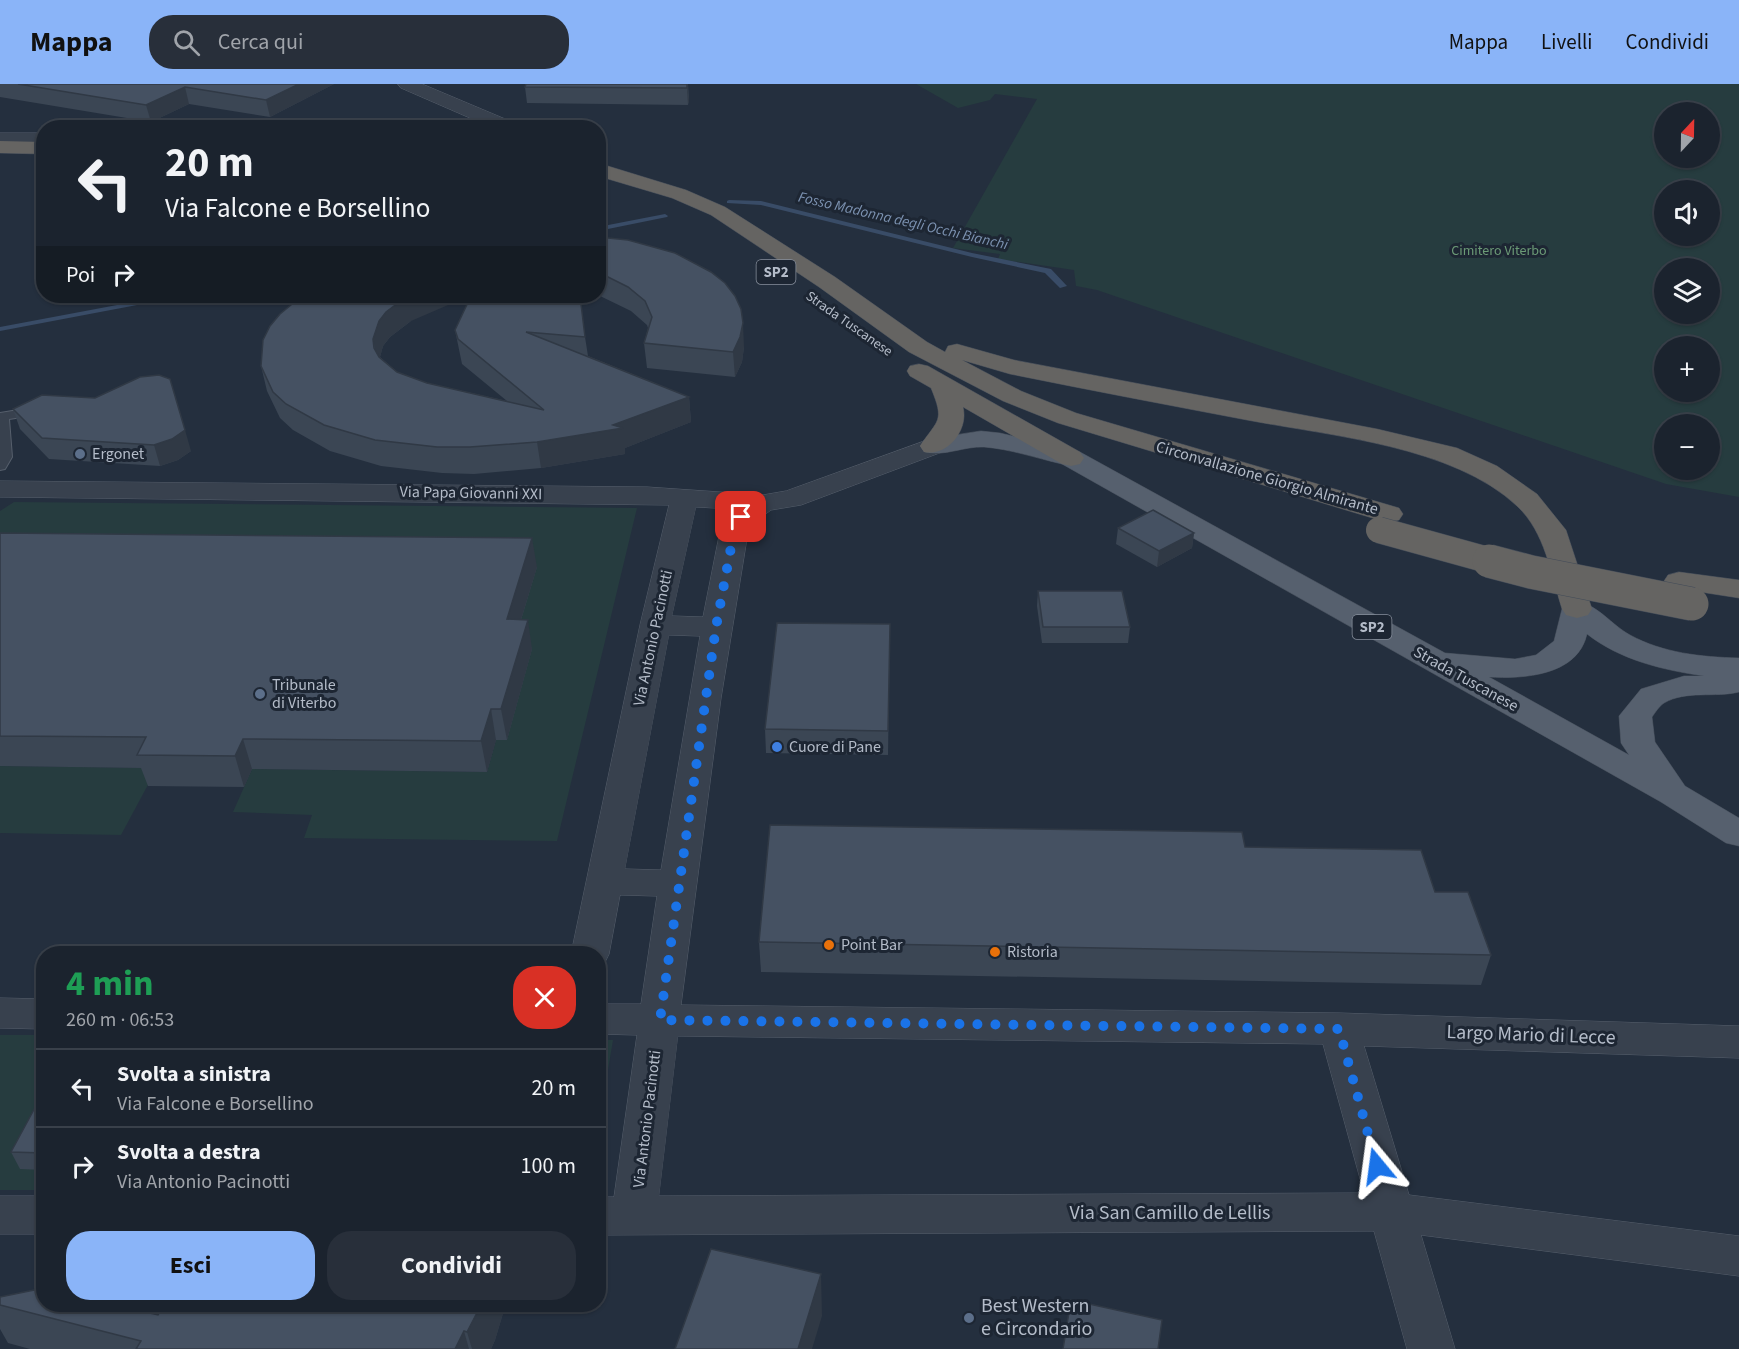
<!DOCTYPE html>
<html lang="it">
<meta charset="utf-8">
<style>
body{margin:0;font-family:"Source Sans 3",sans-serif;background:#282f3a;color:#f1f3f6;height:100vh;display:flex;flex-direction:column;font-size:22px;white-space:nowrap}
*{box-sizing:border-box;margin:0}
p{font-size:20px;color:#a0a4aa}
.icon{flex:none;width:33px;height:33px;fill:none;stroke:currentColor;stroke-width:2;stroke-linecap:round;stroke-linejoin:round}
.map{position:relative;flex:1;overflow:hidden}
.side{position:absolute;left:36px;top:862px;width:570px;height:366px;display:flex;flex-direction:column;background:#1b232e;border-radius:24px;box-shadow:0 2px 4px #0004,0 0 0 2px #39404a}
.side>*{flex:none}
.hud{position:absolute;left:36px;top:36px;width:570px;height:183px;border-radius:24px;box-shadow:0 2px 4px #0004,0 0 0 2px #39404a;background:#1b232e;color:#f1f3f6;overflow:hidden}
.needle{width:39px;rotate:22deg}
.controls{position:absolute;left:1654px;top:18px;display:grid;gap:12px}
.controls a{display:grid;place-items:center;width:66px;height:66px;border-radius:50%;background:#1b232e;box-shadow:0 2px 4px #0004,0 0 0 2px #39404a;font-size:30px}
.pin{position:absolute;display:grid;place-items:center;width:51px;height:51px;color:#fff;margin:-26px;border-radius:12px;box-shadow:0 3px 9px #0006}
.me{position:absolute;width:66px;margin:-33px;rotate:344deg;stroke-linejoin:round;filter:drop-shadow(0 0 4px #0008)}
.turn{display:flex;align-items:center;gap:21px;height:126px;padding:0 30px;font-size:27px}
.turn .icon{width:78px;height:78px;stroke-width:2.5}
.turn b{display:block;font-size:42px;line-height:51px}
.then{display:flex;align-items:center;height:57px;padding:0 30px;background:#0003;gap:12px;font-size:22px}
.round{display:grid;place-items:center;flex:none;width:63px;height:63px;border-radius:24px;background:#282f3a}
.head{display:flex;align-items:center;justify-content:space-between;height:102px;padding:0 30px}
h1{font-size:36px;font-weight:700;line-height:45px;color:#1e9e55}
.primary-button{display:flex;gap:12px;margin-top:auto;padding:12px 30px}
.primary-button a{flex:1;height:69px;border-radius:24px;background:#8ab4f8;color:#111;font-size:24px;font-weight:700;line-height:69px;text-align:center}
.primary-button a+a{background:#282f3a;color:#f1f3f6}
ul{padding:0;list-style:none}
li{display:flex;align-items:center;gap:18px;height:78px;padding:0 30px;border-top:2px solid #39404a}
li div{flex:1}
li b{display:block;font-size:22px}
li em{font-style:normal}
header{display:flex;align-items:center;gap:36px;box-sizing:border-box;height:84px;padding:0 30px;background:#8ab4f8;color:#111}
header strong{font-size:28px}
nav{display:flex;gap:33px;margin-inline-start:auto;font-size:21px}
.search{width:420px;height:54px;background:#282f3a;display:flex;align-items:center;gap:15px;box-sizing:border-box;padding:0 21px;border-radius:24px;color:#a0a4aa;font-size:22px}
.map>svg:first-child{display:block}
</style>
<header>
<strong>Mappa</strong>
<div class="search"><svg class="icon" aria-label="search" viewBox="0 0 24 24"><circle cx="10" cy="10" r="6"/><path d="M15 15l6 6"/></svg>Cerca qui</div>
<nav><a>Mappa</a><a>Livelli</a><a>Condividi</a></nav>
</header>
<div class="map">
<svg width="1739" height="1265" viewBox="0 0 1739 1265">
<rect width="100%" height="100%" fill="#242f3e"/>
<!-- green -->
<g fill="#263c3f" fill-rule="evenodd">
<path d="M 916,0 L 1739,0 L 1739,413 L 1666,400 L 1097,206 L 1076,202 L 1074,186 L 998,175 L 1000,170 L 953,164 L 1037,15 L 995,10 L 990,16 L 958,24 ZM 1710,28 L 1710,74 L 1665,74 L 1665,28 ZM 1710,106 L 1710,152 L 1665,152 L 1665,106 ZM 1710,184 L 1710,230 L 1665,230 L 1665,184 ZM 1710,262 L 1710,308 L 1665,308 L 1665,262 ZM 1710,340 L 1710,386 L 1665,386 L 1665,340 Z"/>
<path d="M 14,418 L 637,424 L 557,757 L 304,754 L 312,731 L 233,728 L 252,685 L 487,688 L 496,656 L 507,655 L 432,564 L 0,482 L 0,427 Z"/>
<path d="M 0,682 L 157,684 L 121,751 L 0,749 Z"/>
<rect x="0" y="951" width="43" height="155"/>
<path d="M 599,956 L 613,956 L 599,1040 L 598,956 Z"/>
</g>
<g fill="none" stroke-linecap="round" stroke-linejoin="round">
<!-- stream -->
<g fill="#394c67" fill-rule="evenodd">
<path d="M 729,116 L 761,117 L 972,169 L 1051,185 L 1067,202 L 1060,204 L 1045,189 L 972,173 L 761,121 L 727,119 L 727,117 Z"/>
<path d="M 665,130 L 668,132 L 667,133 L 598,147 L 598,143 Z"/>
<path d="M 165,212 L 178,212 L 174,214 L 0,247 L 0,243 Z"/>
</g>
<defs>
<path id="service" d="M 37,323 L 43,327 L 42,330 L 9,335 L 12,373 L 5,385 L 0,386 L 0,329 Z"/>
<g id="minor">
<path d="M 398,0 L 422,0 L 517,40 L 519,44 L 493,44 L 401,4 Z"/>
<rect x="0" y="49" width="44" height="12"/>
<path d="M 933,354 L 942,356 L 946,362 L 942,368 L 801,421 L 771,426 L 749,442 L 721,614 L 681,921 L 1339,929 L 1739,942 L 1739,974 L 1364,962 L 1409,1111 L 1739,1152 L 1739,1192 L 1421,1151 L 1455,1265 L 1407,1265 L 1374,1147 L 598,1151 L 598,1113 L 614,1113 L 637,951 L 598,950 L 598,920 L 641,920 L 657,812 L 620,811 L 609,870 L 604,880 L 598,882 L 598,870 L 571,870 L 640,541 L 669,421 L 0,413 L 0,397 L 647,403 L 763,411 L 786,407 ZM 696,423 L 734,425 L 721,442 L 703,533 L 672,532 ZM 669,551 L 700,552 L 661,786 L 625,785 ZM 678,952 L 1323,960 L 1364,1109 L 659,1112 Z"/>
<path d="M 0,914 L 44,915 L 44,945 L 0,944 Z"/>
<rect x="0" y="1112" width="44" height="38"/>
</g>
<path id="primary" d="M 981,347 L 1000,349 L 1080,368 L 1445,569 L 1515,575 L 1536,571 L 1554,557 L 1562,525 L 1566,519 C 1592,512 1608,539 1630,551 C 1663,569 1701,573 1739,574 L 1739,608 C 1715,614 1686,606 1664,619 C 1659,622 1655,629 1652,633 L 1655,658 L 1685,702 L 1739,734 L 1739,762 L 1726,759 L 1661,718 L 1062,380 C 1036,374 1010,365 984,363 C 964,362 944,373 924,368 L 920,362 L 924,356 ZM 1587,550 C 1620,576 1663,586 1704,592 L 1684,592 L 1641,605 L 1619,632 L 1621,659 L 1629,671 L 1489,593 C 1523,595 1578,592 1587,550 Z"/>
<g id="trunk">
<path d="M 0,57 L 44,58 L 44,70 L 0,69 Z"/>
<path d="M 598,79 L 686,106 L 725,123 L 835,193 L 927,258 L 945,268 L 948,262 L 957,260 L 1014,276 L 1377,345 L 1457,364 L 1497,382 L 1537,410 L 1566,446 L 1592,525 L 1588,531 L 1577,534 L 1566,531 L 1562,525 C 1551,490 1545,448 1517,422 C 1453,362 1331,352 1247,336 C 1168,321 1089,306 1010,290 L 962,276 L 1021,307 L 1076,329 L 1399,424 L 1403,430 L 1399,436 L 1389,438 L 1379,436 L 1058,339 L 1003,317 L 909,268 L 819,203 L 711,131 L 672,114 L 598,92 Z"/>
<path d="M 919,280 L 928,282 L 1080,368 L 1084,374 L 1080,380 L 1071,382 L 1062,380 L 963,323 C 969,346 947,373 924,368 L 920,362 C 938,335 945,338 931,304 L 910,292 L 907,287 L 910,282 Z"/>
<path d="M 1679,488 L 1739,496 L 1739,514 L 1668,503 L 1664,497 L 1668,491 Z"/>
</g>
</defs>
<!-- service casing -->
<use href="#service" stroke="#565f6c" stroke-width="2"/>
<!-- minor casing -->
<use href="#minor" stroke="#565f6c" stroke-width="1"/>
<!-- primary casing -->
<use href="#primary" stroke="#414a57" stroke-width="1"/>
<!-- trunk casing -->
<use href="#trunk" stroke="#434c59" stroke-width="1"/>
<!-- service -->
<use href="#service" fill="#38414e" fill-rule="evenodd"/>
<!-- minor -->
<use href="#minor" fill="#38414e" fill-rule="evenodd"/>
<!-- primary -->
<use href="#primary" fill="#56606e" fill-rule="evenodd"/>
<!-- trunk -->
<use href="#trunk" fill="#656462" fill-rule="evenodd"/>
<defs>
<path id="trunk-bridge-far1" d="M 1379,446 L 1495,478"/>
<path id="trunk-bridge" d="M 1489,477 L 1531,488 L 1692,520"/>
</defs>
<!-- trunk-bridge-far1 casing -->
<use href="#trunk-bridge-far1" stroke="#434c59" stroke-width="27" stroke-linecap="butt"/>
<!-- trunk-bridge casing -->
<use href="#trunk-bridge" stroke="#434c59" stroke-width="34" stroke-linecap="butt"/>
<!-- trunk-bridge-far1 -->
<use href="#trunk-bridge-far1" stroke="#656462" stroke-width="26"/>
<!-- trunk-bridge -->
<use href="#trunk-bridge" stroke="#656462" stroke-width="33"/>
</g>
<!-- wall -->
<g fill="#3b4654">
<path d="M 0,0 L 334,0 L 270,33 L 189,20 L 151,38 L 0,13 Z"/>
<path d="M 688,0 L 689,16 L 688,21 L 527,19 L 525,3 Z"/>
<path d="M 598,153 L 744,263 L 742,278 L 735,293 L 647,284 L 644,259 L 648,244 L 647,241 L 631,227 L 598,211 Z"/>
<path d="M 471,212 L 585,253 L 588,272 L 689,313 L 691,338 L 625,364 L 625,370 L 541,384 L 474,390 L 442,389 L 381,382 L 330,367 L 293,346 L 280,334 L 267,307 L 261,282 L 411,237 L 390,253 L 383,262 L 380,273 L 397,288 L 427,299 L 507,317 L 462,280 L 455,246 Z"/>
<path d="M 13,325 L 191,367 L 178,376 L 160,382 L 49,375 L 20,345 Z"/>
<path d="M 1118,444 L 1194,449 L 1192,464 L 1157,483 L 1116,460 Z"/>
<path d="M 0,449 L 537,483 L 521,536 L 532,565 L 507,656 L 496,656 L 487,688 L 252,685 L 244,703 L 148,702 L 141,684 L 0,682 Z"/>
<path d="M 1038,507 L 1130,543 L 1128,559 L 1042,559 L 1037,522 Z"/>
<path d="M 890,540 L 888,671 L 766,669 L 765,645 Z"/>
<path d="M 1245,763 L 1435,808 L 1491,871 L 1481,901 L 761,888 L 759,858 Z"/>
<path d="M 44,1007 L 44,1086 L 20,1085 L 11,1068 Z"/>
<path d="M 0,1213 L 158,1231 L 164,1221 L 503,1221 L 504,1226 L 495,1256 L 491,1265 L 30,1265 L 8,1259 L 0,1245 Z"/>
</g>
<!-- shaded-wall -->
<g fill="#303945">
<path d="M 299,0 L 334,0 L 270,33 L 266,16 Z"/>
<path d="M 687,0 L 689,16 L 688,21 L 687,4 Z"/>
<path d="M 185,3 L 189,20 L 151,38 L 146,21 Z"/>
<path d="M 410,212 L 469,212 L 411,237 L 390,253 L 383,262 L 378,280 L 373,255 L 379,237 L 386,228 L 406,213 Z"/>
<path d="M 743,239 L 744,263 L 742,278 L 735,293 L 733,268 Z"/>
<path d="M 689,313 L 691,338 L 625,364 L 625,370 L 541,384 L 537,358 L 613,341 Z"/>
<path d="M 185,346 L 191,367 L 178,376 L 160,382 L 154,361 Z"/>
<path d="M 1194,449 L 1192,464 L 1157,483 L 1159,467 Z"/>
<path d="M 532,454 L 537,483 L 512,565 L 507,535 Z"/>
<path d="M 528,536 L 532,565 L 507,656 L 501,625 Z"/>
<path d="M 491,625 L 496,656 L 487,688 L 481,657 Z"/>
<path d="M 243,655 L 252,685 L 244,703 L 235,672 Z"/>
<path d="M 821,1190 L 822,1232 L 812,1265 L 798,1265 Z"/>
<path d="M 481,1221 L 503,1221 L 504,1226 L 495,1256 L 491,1265 L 472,1265 L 467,1248 Z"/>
<path d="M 464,1247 L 469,1265 L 455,1265 Z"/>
</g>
<!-- building -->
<g fill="#455162" stroke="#303945" stroke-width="1.5">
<path d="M 18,0 L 299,0 L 266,16 L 185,3 L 146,21 Z"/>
<path d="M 526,0 L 687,0 L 687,4 L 525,3 Z"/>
<path d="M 598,153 L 628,156 L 675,169 L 711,188 L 725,199 L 735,212 L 741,225 L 743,239 L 740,253 L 733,268 L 644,259 L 652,233 L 645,217 L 628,203 L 598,188 Z"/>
<path d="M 302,212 L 410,212 L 406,213 L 386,228 L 379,237 L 373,255 L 374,264 L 379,273 L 397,288 L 427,299 L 544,326 L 458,255 L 455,246 L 471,212 L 580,212 L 585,253 L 526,248 L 689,313 L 613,341 L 623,344 L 537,358 L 470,363 L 437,363 L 375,356 L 324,341 L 286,320 L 273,308 L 261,282 L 263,256 L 270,242 L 280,230 Z"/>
<path d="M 159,291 L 170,295 L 185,346 L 172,355 L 154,361 L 42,354 L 13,325 L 42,311 L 95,314 L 140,293 Z"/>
<path d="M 1153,426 L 1194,449 L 1159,467 L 1118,444 Z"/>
<path d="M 0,449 L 532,454 L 507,535 L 528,536 L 501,625 L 491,625 L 481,657 L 243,655 L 235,672 L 137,671 L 146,653 L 0,652 Z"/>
<path d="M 1038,507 L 1122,507 L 1130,543 L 1043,543 Z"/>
<path d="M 777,539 L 890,540 L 888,647 L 765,645 Z"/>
<path d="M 770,741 L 1242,748 L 1245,763 L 1421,766 L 1435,808 L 1468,808 L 1491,871 L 759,858 Z"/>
<path d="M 44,1007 L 44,1069 L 11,1068 Z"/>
<path d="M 711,1165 L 821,1190 L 798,1265 L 675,1265 Z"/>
<path d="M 44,1204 L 44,1221 L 116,1221 L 158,1231 L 164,1221 L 481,1221 L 467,1248 L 464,1247 L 455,1265 L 136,1265 L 141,1257 L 0,1221 L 0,1213 Z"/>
<path d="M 1071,1216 L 1162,1236 L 1158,1265 L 1063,1265 Z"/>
</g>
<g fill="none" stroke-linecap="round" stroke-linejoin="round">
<!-- route -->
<path stroke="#1a73e8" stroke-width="10" stroke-dasharray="0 18" d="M 741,433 L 735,442 L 716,543 L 660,936 L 1339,945 L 1377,1082"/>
</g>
<!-- markers -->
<g fill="#5c6f8a" stroke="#1d2633" stroke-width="2">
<circle cx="80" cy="370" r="6"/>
<circle cx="260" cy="610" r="6"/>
<circle cx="969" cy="1234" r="6"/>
</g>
<circle fill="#3f7fe0" stroke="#1d2633" stroke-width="2" cx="777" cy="663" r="6"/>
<g fill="#e8710a" stroke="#1d2633" stroke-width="2">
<circle cx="829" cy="861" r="6"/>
<circle cx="995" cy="868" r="6"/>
</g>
<g text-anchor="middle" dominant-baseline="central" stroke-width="6" stroke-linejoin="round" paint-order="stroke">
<!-- far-park labels -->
<g font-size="14" fill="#6b9a76" stroke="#1d2633">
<text x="1499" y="167">Cimitero Viterbo</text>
</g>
<!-- far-street labels -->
<g font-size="14" fill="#b4bcc9" stroke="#1d2633">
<text transform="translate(849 240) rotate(35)">Strada Tuscanese</text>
</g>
<!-- far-water labels -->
<g font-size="15" font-style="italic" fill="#7c92b1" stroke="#1d2633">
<text transform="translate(903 137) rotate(13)">Fosso Madonna degli Occhi Bianchi</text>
</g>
<!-- shield labels -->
<g fill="#1d2633" stroke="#878f9c" stroke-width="1.5">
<rect x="756.5" y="176" width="39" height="24" rx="4.5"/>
<rect x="1352.5" y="531" width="39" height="24" rx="4.5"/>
</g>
<g font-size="15" font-weight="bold" fill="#b4bcc9">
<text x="776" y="188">SP2</text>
<text x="1372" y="543">SP2</text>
</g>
<!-- poi labels -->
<g font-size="16" fill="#b4bcc9" stroke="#1d2633" text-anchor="start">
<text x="92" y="370">Ergonet</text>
<text x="272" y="601">Tribunale<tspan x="272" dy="18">di Viterbo</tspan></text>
<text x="789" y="663">Cuore di Pane</text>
<text x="841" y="861">Point Bar</text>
<text x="1007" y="868">Ristoria</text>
</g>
<!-- street labels -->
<g font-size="16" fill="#b4bcc9" stroke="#1d2633">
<text transform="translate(1267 394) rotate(16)">Circonvallazione Giorgio Almirante</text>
<text transform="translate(471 409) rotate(1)">Via Papa Giovanni XXI</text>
<text transform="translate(653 554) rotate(-78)">Via Antonio Pacinotti</text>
<text transform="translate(1466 595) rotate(29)">Strada Tuscanese</text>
<text transform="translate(647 1035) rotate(-83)">Via Antonio Pacinotti</text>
</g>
<!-- near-street labels -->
<g font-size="20" fill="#b4bcc9" stroke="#1d2633">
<text transform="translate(1531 951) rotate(2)">Largo Mario di Lecce</text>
<text x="1170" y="1129">Via San Camillo de Lellis</text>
</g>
<!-- near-poi labels -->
<g font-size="20" fill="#b4bcc9" stroke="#1d2633" text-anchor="start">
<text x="981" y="1222">Best Western<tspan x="981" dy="23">e Circondario</tspan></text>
</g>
</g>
</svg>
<div class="controls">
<a><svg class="needle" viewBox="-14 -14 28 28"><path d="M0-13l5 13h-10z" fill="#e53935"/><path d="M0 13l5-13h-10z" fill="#a0a4aa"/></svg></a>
<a><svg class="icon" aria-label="sound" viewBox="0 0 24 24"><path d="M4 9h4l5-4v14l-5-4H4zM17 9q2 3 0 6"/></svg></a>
<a><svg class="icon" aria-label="layers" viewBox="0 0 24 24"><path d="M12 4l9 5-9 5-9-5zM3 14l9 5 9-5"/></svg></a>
<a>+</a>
<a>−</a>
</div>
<div class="pin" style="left:741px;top:433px;background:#d93025"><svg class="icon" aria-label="arrive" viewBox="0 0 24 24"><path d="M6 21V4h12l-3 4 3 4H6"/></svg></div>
<svg class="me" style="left:1377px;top:1082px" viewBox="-20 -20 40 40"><path d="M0-17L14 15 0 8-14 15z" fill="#1a73e8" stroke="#fff" stroke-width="4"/></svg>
<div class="hud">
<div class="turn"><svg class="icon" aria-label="left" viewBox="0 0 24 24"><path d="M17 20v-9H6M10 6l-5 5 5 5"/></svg><div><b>20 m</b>Via Falcone e Borsellino</div></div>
<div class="then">Poi<svg class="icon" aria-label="right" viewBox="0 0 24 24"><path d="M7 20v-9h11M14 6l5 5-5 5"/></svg></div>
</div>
<section class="side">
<div class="head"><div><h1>4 min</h1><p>260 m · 06:53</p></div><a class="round" style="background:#d93025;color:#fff"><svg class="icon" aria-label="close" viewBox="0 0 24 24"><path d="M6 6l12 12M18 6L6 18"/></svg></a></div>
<ul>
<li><svg class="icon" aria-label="left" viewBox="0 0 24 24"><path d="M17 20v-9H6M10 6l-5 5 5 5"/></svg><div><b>Svolta a sinistra</b><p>Via Falcone e Borsellino</p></div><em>20 m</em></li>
<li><svg class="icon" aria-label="right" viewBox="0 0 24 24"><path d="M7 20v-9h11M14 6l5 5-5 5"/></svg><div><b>Svolta a destra</b><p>Via Antonio Pacinotti</p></div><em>100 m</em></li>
</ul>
<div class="primary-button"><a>Esci</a><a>Condividi</a></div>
</section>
</div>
